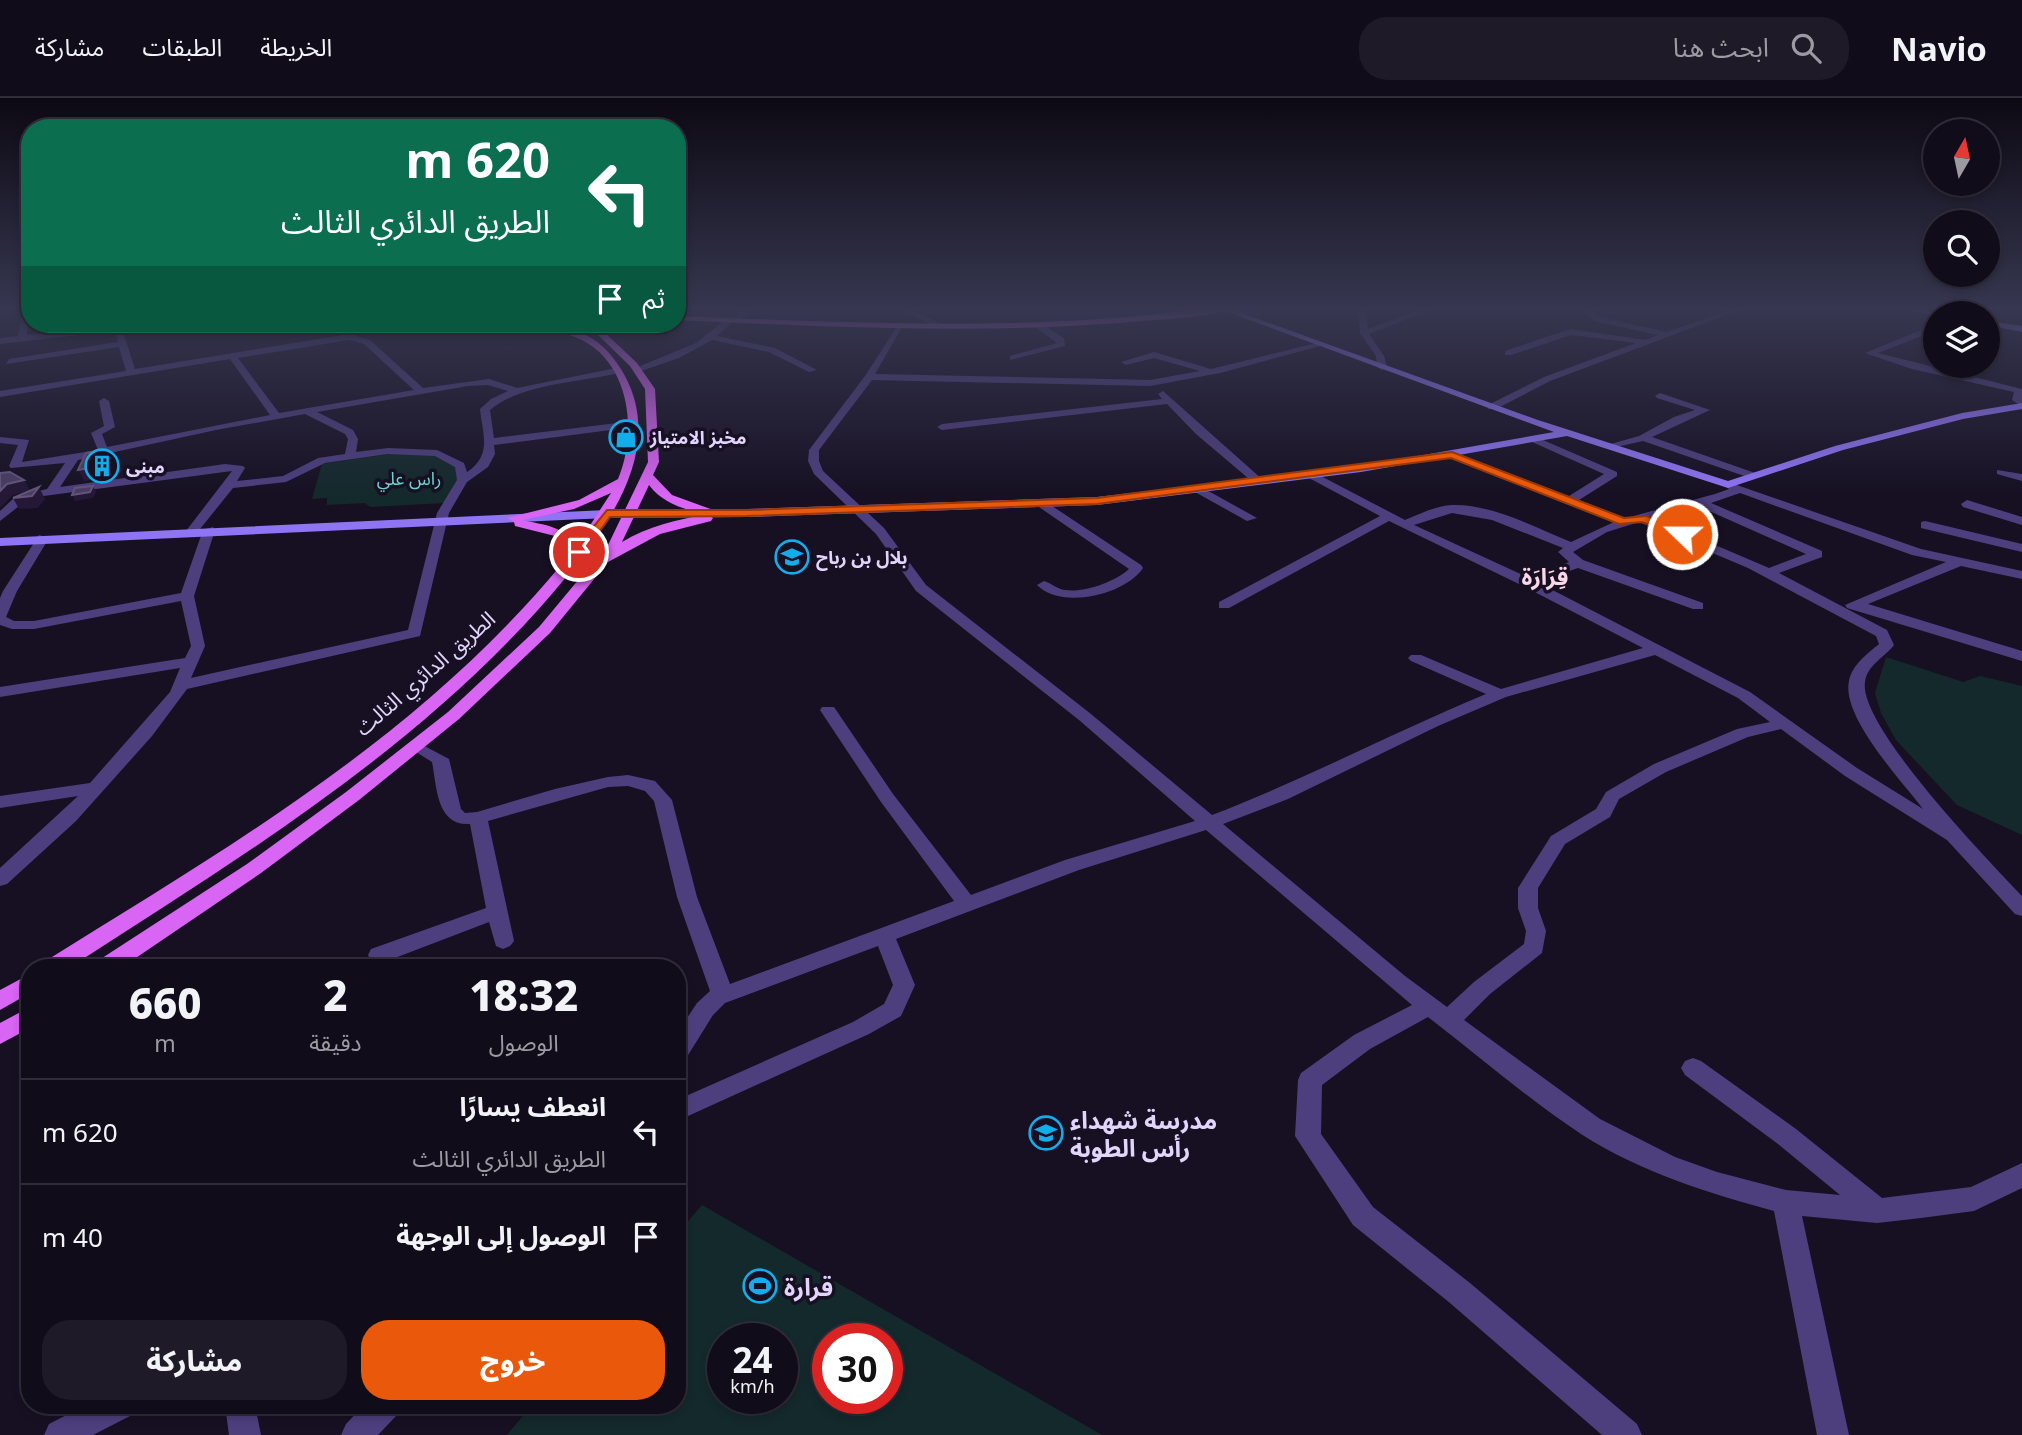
<!DOCTYPE html>
<html lang="ar">
<meta charset="utf-8">
<style>
body{margin:0;font-family:"Noto Sans","Noto Sans Arabic",sans-serif;background:#1e1a27;color:#f1f3f6;direction:rtl;height:100vh;display:flex;flex-direction:column;font-size:26px;white-space:nowrap}
*{box-sizing:border-box;margin:0}
p{font-size:23px;color:#9c9ba2}
.icon{flex:none;width:38px;height:38px;fill:none;stroke:currentColor;stroke-width:2;stroke-linecap:round;stroke-linejoin:round}
.map{position:relative;flex:1;overflow:hidden;direction:ltr}
.details{position:absolute;left:21px;top:861px;width:665px;height:455px;display:flex;flex-direction:column;background:#110c1a;border-radius:28px;box-shadow:0 4px 10px #0003,0 0 0 2px #302c39;direction:rtl}
.details>*{flex:none}
.banner{position:absolute;left:21px;top:21px;width:665px;height:214px;border-radius:28px;box-shadow:0 4px 10px #0003,0 0 0 2px #302c39;direction:rtl;background:#0b6e4f;color:#fff;overflow:hidden}
.needle{width:46px;rotate:9deg}
.fabs{position:absolute;left:1923px;top:21px;display:grid;gap:14px}
.fabs a{display:grid;place-items:center;width:77px;height:77px;border-radius:50%;background:#110c1a;box-shadow:0 4px 10px #0003,0 0 0 2px #302c39;font-size:35px}
.speed{position:absolute;left:707px;top:1225px;display:flex;gap:14px;font-size:35px;font-weight:700;text-align:center}
.speed>*{display:grid;place-content:center;width:91px;height:91px;border-radius:50%;background:#110c1a;box-shadow:0 4px 10px #0003,0 0 0 2px #302c39;line-height:1}
.speed small{font-size:18px;font-weight:400}
.speed .limit{border:10px solid #d22;background:#fff;color:#111}
.pin{position:absolute;display:grid;place-items:center;width:60px;height:60px;color:#fff;margin:-30px;border:4px solid #fff;border-radius:50%;box-shadow:0 2px 7px #0007}
.me{position:absolute;width:77px;margin:-38px;rotate:292deg;stroke-linejoin:round;filter:drop-shadow(0 0 5px #0008)}
.turn{display:flex;align-items:center;gap:24px;height:147px;padding:0 21px;font-size:32px}
.turn .icon{width:91px;height:91px;stroke-width:2.5}
.turn b{display:block;font-size:49px;line-height:60px}
.then{display:flex;align-items:center;height:66px;padding:0 21px;background:#0003;gap:14px;font-size:26px}
.eta{display:flex;justify-content:space-evenly;align-items:center;height:119px;text-align:center}
.eta b{font-size:42px;font-weight:800;line-height:49px}
.action{display:flex;gap:14px;margin-top:auto;padding:14px 21px}
.action a{flex:1;height:80px;border-radius:28px;background:#ea580c;color:#fff;font-size:28px;font-weight:800;line-height:80px;text-align:center}
.action a+a{background:#1e1a27;color:#f1f3f6}
ul{padding:0;list-style:none}
li{display:flex;align-items:center;gap:21px;height:105px;padding:0 21px;border-top:2px solid #302c39}
li div{flex:1}
li b{display:block;font-size:26px}
li em{font-style:normal}
header{display:flex;align-items:center;gap:42px;box-sizing:border-box;height:98px;padding:0 35px;background:#110c1a;border-bottom:2px solid #302c39}
header strong{font-size:33px}
nav{display:flex;gap:38px;margin-inline-start:auto;font-size:24px}
.search{width:490px;height:63px;background:#1e1a27;display:flex;align-items:center;gap:18px;box-sizing:border-box;padding:0 24px;border-radius:28px;color:#9c9ba2;font-size:26px}
.map>svg:first-child{display:block}
</style>
<header>
<strong>Navio</strong>
<div class="search"><svg class="icon" aria-label="search" viewBox="0 0 24 24"><circle cx="10" cy="10" r="6"/><path d="M15 15l6 6"/></svg>ابحث هنا</div>
<nav><a>الخريطة</a><a>الطبقات</a><a>مشاركة</a></nav>
</header>
<div class="map">
<svg width="2022" height="1337" viewBox="0 0 2022 1337">
<rect width="100%" height="100%" fill="#171023"/>
<!-- green -->
<g fill="#14292c" fill-rule="evenodd">
<path d="M 411,353 L 450,360 L 461,378 L 445,405 L 370,409 L 365,405 L 327,407 L 327,400 L 312,401 L 322,366 Z"/>
<path d="M 1886,559 L 1963,584 L 1980,578 L 2022,588 L 2022,737 L 1957,707 L 1896,642 L 1881,615 L 1875,595 Z"/>
<path d="M 702,1107 L 1102,1337 L 507,1337 L 532,1307 L 677,1307 L 677,1136 ZM 723,1241 L 782,1241 L 782,1300 L 723,1300 ZM 828,1241 L 887,1241 L 887,1300 L 828,1300 Z"/>
</g>
<g fill="none" stroke-linecap="round" stroke-linejoin="round">
<!-- street -->
<g fill="#4d3f7e" fill-rule="evenodd">
<path d="M 23,210 L 30,210 L 27,237 L 121,228 L 135,271 L 349,236 L 370,242 L 423,290 L 489,281 L 517,290 L 616,270 L 621,273 L 619,275 C 582,284 519,286 490,312 L 494,340 L 634,323 L 639,326 L 634,329 L 494,347 L 495,356 L 488,369 L 467,384 L 449,415 L 420,538 L 187,591 L 152,638 L 76,723 L 7,786 L 0,788 L 0,770 L 78,698 L 0,710 L 0,698 L 90,685 L 170,594 L 180,570 L 0,599 L 0,589 L 185,560 L 191,548 L 181,503 L 34,531 L 12,531 L 0,527 L 0,500 L 3,493 L 39,437 L 49,440 L 17,493 L 6,519 L 14,523 L 34,523 L 181,495 L 203,432 L 213,429 L 215,432 L 194,498 L 205,548 L 191,580 L 408,532 L 437,415 L 457,382 L 455,369 L 435,358 L 388,356 L 325,365 L 286,384 L 233,390 L 196,436 L 192,437 L 186,433 L 232,373 L 36,399 L 23,405 L 0,423 L 0,413 L 15,399 L 47,391 L 65,365 L 11,370 L 9,368 L 18,347 L 0,345 L 0,339 L 29,342 L 22,364 L 98,352 L 91,335 L 104,328 L 99,303 L 104,300 L 109,303 L 115,329 L 102,336 L 107,349 L 270,317 L 230,261 L 0,299 L 0,293 L 126,273 L 119,249 L 6,266 L 9,261 L 118,244 L 115,233 L 0,246 L 0,240 L 18,238 ZM 349,242 L 364,246 L 414,292 L 279,315 L 238,260 ZM 488,287 L 508,293 L 491,301 L 480,311 C 483,338 492,357 467,374 L 464,365 L 437,352 L 388,350 L 356,354 L 358,341 L 353,332 L 317,314 L 468,288 ZM 305,316 L 345,336 L 348,341 L 345,356 L 318,360 L 283,378 L 237,383 L 245,370 L 243,368 L 225,366 L 60,389 L 78,362 L 216,332 Z"/>
<path d="M 744,210 L 753,210 L 742,220 L 736,220 Z"/>
<path d="M 896,210 L 907,210 L 939,225 L 932,227 Z"/>
<path d="M 1358,210 L 1366,210 L 1368,231 L 1424,210 L 1435,210 L 1369,236 L 1384,258 L 1387,269 L 1382,272 L 1377,269 L 1376,258 L 1360,235 Z"/>
<path d="M 1581,210 L 1590,210 L 1600,219 L 1667,234 L 1734,210 L 1745,210 L 1550,283 L 1496,311 L 1488,311 L 1488,307 L 1544,279 L 1636,245 L 1571,237 L 1511,257 L 1505,257 L 1505,253 L 1570,231 L 1646,242 L 1658,237 L 1594,223 Z"/>
<path d="M 727,220 L 734,222 L 717,238 L 775,250 L 817,272 L 809,274 L 769,254 L 712,242 L 679,260 L 638,274 L 633,271 L 696,245 Z"/>
<path d="M 1933,220 L 1936,220 L 1936,227 L 1927,236 L 1878,255 L 2022,291 L 2022,309 L 2012,302 L 2014,294 L 1912,271 L 1865,255 L 1921,232 Z"/>
<path d="M 898,227 L 902,229 L 875,276 L 1150,282 L 1200,273 L 1154,260 L 1126,267 L 1121,264 L 1154,254 L 1211,271 L 1320,244 L 1324,247 L 1220,275 L 1150,288 L 872,282 L 819,352 L 819,363 L 823,373 L 884,430 L 926,487 L 1091,616 L 1212,717 C 1306,681 1394,634 1486,596 L 1411,563 L 1408,560 L 1411,557 L 1421,557 L 1501,591 L 1643,550 L 1521,487 L 1389,423 L 1229,510 L 1219,510 L 1219,504 L 1380,418 L 1309,380 L 1309,376 L 1317,376 L 1405,422 C 1420,416 1435,408 1452,407 C 1492,406 1534,429 1571,444 L 1614,424 L 1447,357 L 1456,355 L 1569,398 L 1604,376 L 1532,344 L 1531,342 L 1536,339 L 1617,374 L 1617,378 L 1579,402 L 1626,420 L 1715,396 L 1729,391 L 1725,388 L 1731,385 L 1921,451 L 2022,473 L 2022,481 L 1961,468 L 1868,506 L 2022,553 L 2022,563 L 1847,510 L 1845,507 L 1946,464 L 1912,457 L 1740,395 L 1711,405 L 1822,453 L 1822,459 L 1779,475 L 1887,532 L 1894,547 C 1885,559 1867,567 1865,584 C 1858,628 1989,763 2022,798 L 2022,818 L 2015,816 L 1947,742 L 1845,678 L 1781,631 L 1748,639 L 1666,674 L 1619,701 L 1610,719 L 1565,746 L 1538,790 L 1538,810 L 1546,833 L 1542,855 L 1490,896 L 1464,922 L 1600,1021 L 1675,1059 L 1717,1074 L 1786,1092 L 1840,1097 L 1778,1046 L 1685,977 L 1681,970 L 1685,963 L 1693,960 L 1701,963 L 1796,1031 L 1882,1100 L 1971,1089 L 2022,1065 L 2022,1090 L 1974,1113 L 1921,1120 L 1877,1125 L 1802,1118 L 1849,1337 L 1817,1337 L 1774,1113 C 1708,1095 1640,1074 1581,1036 C 1528,1001 1479,958 1428,919 L 1370,951 L 1322,987 L 1321,1036 L 1373,1109 L 1470,1185 L 1637,1326 L 1642,1337 L 1602,1337 L 1450,1205 L 1353,1127 L 1295,1038 L 1298,982 L 1301,975 L 1354,937 L 1412,907 L 1206,732 L 1079,772 L 896,841 L 915,887 L 901,918 L 869,936 L 677,1023 L 677,1002 L 853,924 L 884,906 L 893,887 L 878,848 L 725,905 L 713,917 L 685,962 L 677,964 L 677,935 L 697,905 L 710,893 L 677,799 L 654,703 L 645,693 L 628,688 L 608,689 L 488,723 L 514,843 L 510,848 L 503,851 L 496,848 L 489,824 L 387,863 L 379,865 L 371,863 L 368,857 L 371,851 L 486,810 L 470,726 C 436,728 437,689 432,664 L 408,649 L 417,644 L 449,661 L 461,711 L 465,715 L 477,714 L 555,691 L 608,679 L 628,677 L 655,683 L 672,702 L 697,799 L 730,886 L 954,803 L 881,704 L 820,612 L 822,609 L 834,609 L 893,696 L 971,797 L 1065,762 L 1195,723 L 1079,622 L 916,493 L 876,436 L 814,376 L 808,363 L 809,352 L 865,278 ZM 1698,408 L 1806,456 L 1769,470 L 1652,420 ZM 1452,415 L 1492,422 L 1563,450 L 1558,454 L 1569,464 L 1527,479 L 1414,427 ZM 1639,424 L 1748,470 L 1876,538 L 1879,546 C 1867,556 1852,567 1849,583 C 1841,619 1902,683 1923,711 L 1857,670 L 1750,594 L 1537,484 L 1578,470 L 1693,511 L 1703,511 L 1703,505 L 1583,462 L 1573,454 L 1607,434 ZM 1655,557 L 1738,600 L 1770,624 L 1737,631 L 1654,666 L 1606,694 L 1596,711 L 1551,738 L 1518,790 L 1518,810 L 1526,833 L 1524,846 L 1474,884 L 1447,909 L 1405,878 L 1223,726 L 1288,701 L 1438,628 L 1506,599 Z"/>
<path d="M 1038,227 L 1044,227 L 1064,240 L 1065,248 L 1010,262 L 1010,258 L 1057,245 L 1038,231 Z"/>
<path d="M 1163,293 L 1263,382 L 1263,386 L 1255,386 L 1196,336 L 1167,306 L 942,332 L 937,329 L 942,326 L 1162,301 L 1158,296 Z"/>
<path d="M 1660,295 L 1710,312 L 1652,339 L 1758,376 L 1758,380 L 1750,380 L 1643,343 L 1607,351 L 1607,347 L 1639,338 L 1674,319 L 1695,312 L 1657,300 L 1655,298 Z"/>
<path d="M 1997,372 L 2022,376 L 2022,383 L 1997,376 Z"/>
<path d="M 1195,390 L 1203,390 L 1257,420 L 1247,423 L 1195,394 Z"/>
<path d="M 1043,402 L 1141,467 L 1143,470 C 1125,497 1061,512 1037,487 L 1044,483 C 1051,485 1057,491 1065,492 C 1084,495 1115,484 1129,471 L 1039,409 L 1037,406 Z"/>
<path d="M 1967,402 L 2022,419 L 2022,427 L 1963,409 L 1961,406 Z"/>
<path d="M 1925,423 L 2022,446 L 2022,454 L 1921,430 L 1921,424 Z"/>
<path d="M 86,1307 L 134,1307 L 130,1318 L 93,1337 L 44,1337 L 49,1326 Z"/>
<path d="M 225,1307 L 255,1307 L 261,1337 L 229,1337 Z"/>
<path d="M 364,1307 L 400,1307 L 396,1318 L 378,1337 L 341,1337 L 346,1326 Z"/>
</g>
<!-- secondary -->
<g fill="#8f74f4" fill-rule="evenodd">
<path d="M 1217,210 L 1228,210 L 1538,322 L 1728,383 L 1835,348 L 1962,315 L 2022,305 L 2022,311 L 1963,321 L 1843,352 L 1728,390 L 1567,338 L 1361,374 L 1097,407 L 747,419 L 607,420 L 0,448 L 0,440 L 607,412 L 747,411 L 1097,399 L 1361,368 L 1554,334 Z"/>
<path d="M 1899,210 L 1916,210 L 1939,215 L 1936,215 L 1936,218 Z"/>
<path d="M 1988,223 L 2022,228 L 2022,234 L 1988,227 Z"/>
</g>
<!-- primary -->
<g fill="#d865f3" fill-rule="evenodd">
<path d="M 1210,210 L 1231,210 C 1216,219 1162,221 1142,223 C 987,237 832,229 677,222 L 677,218 C 855,225 1033,234 1210,210 Z"/>
<path d="M 527,226 C 570,224 603,237 625,278 C 664,351 610,425 567,478 C 431,644 247,755 69,870 L 41,870 L 44,864 C 232,747 417,640 561,467 L 561,446 L 555,438 L 515,428 L 514,424 L 507,420 L 579,402 L 618,381 C 637,336 631,269 584,243 C 566,233 540,233 527,226 ZM 611,395 L 574,452 C 572,428 541,427 523,422 L 574,411 Z"/>
<path d="M 595,226 L 603,226 L 602,232 L 637,265 L 655,291 L 659,364 L 653,377 L 672,397 L 716,413 L 710,417 C 687,412 664,407 649,387 L 622,444 C 648,428 677,422 707,416 L 713,420 L 711,423 L 660,436 L 608,464 L 550,535 L 459,621 L 359,702 L 261,775 L 121,870 L 93,870 L 96,864 L 247,766 L 346,694 L 448,614 L 539,529 L 609,445 L 648,364 L 645,291 L 630,268 L 595,234 Z"/>
<path d="M 30,876 L 30,895 L 0,912 L 0,892 Z"/>
<path d="M 30,909 L 30,930 L 0,946 L 0,925 Z"/>
</g>
</g>
<!-- shaded-wall -->
<g fill="#241836">
<path d="M 104,352 L 110,363 L 102,380 L 84,383 L 78,372 Z"/>
<path d="M 24,382 L 30,392 L 13,397 L 0,410 L 0,393 L 7,386 Z"/>
<path d="M 93,388 L 96,394 L 93,400 L 75,403 L 72,397 Z"/>
<path d="M 39,389 L 45,401 L 38,410 L 19,411 L 13,400 Z"/>
</g>
<!-- building -->
<g fill="#4b3d62" stroke="#62557a" stroke-width="2">
<path d="M 104,352 L 96,369 L 78,372 L 86,355 Z"/>
<path d="M 10,374 L 24,382 L 7,386 L 0,393 L 0,375 Z"/>
<path d="M 93,388 L 90,394 L 72,397 L 75,390 Z"/>
<path d="M 39,389 L 32,398 L 13,400 Z"/>
</g>
<!-- sky -->
<linearGradient id="sky" x2="0" y2="1"><stop stop-color="#0d0913"/><stop offset="0.53" stop-color="#363750"/><stop offset="1" stop-color="#363750" stop-opacity="0"/></linearGradient>
<rect width="2022" height="397" fill="url(#sky)"/>
<!-- route -->
<path fill="#ea580c" stroke="#983908" stroke-width="2" d="M 1452,354 L 1624,420 L 1647,418 L 1688,436 L 1678,439 L 1642,424 L 1619,426 L 1451,360 L 1097,406 L 747,418 L 610,419 L 583,456 L 573,454 L 607,412 L 747,412 L 1097,400 Z"/>
<!-- icons -->
<defs>
<symbol id="shop-ring" viewBox="-11 -11 22 22"><circle r="9.5" fill="#171023" stroke="#13adea" stroke-width="1.5"/><path d="M-5-2.5h2.3a2.7 3.5 0 0 1 5.4 0H5L5.5 6h-11ZM-1.5-2.5h3a1.5 2.3 0 0 0-3 0Z" fill="#13adea"/></symbol>
<symbol id="building-ring" viewBox="-11 -11 22 22"><circle r="9.5" fill="#171023" stroke="#13adea" stroke-width="1.5"/><path d="M-4-6H4V6H1V3H-1V6H-4ZM-2.5-4.3h1.7v1.8h-1.7ZM.8-4.3h1.7v1.8H.8ZM-2.5-1h1.7V.8h-1.7ZM.8-1h1.7V.8H.8Z" fill="#13adea"/></symbol>
<symbol id="school-ring" viewBox="-11 -11 22 22"><circle r="9.5" fill="#171023" stroke="#13adea" stroke-width="1.5"/><path d="M0-5L7-2L0 1L-7-2ZM-4 1L0 2.5L4 1V4Q0 6-4 4Z" fill="#13adea"/></symbol>
<symbol id="stadium-ring" viewBox="-11 -11 22 22"><circle r="9.5" fill="#171023" stroke="#13adea" stroke-width="1.5"/><path d="M0-5a6.5 5 0 1 0 0 10a6.5 5 0 1 0 0-10ZM-3.5-1.8h7v3.6h-7Z" fill="#13adea"/></symbol>
</defs>
<g fill-rule="evenodd">
<use href="#shop-ring" x="607" y="320" width="38" height="38"/>
<use href="#building-ring" x="83" y="349" width="38" height="38"/>
<use href="#school-ring" x="773" y="440" width="38" height="38"/>
<use href="#school-ring" x="1027" y="1016" width="38" height="38"/>
<use href="#stadium-ring" x="741" y="1169" width="38" height="38"/>
</g>
<g text-anchor="middle" dominant-baseline="central" stroke-width="7" stroke-linejoin="round" paint-order="stroke">
<!-- far-poi labels -->
<g font-size="18" font-weight="bold" fill="#e1d5fc" stroke="#171023" text-anchor="start">
<text x="650" y="339">مخبز اﻻمتياز</text>
<text x="126" y="368">مبنى</text>
<text x="816" y="459">بلال بن رباح</text>
</g>
<!-- far-park labels -->
<g font-size="18" fill="#67d6cf" stroke="#171023">
<text x="409" y="380">راس علي</text>
</g>
<!-- street labels -->
<g font-size="21" fill="#e1d5fc" stroke="#171023">
<text transform="translate(425 575) rotate(-41)">الطريق الدائري الثالث</text>
</g>
<!-- far-district labels -->
<g font-size="23" font-weight="bold" fill="#fcd7e8" stroke="#171023">
<text x="1545" y="478">قِرَارَة</text>
</g>
<!-- near-poi labels -->
<g font-size="24" font-weight="bold" fill="#e1d5fc" stroke="#171023" text-anchor="start">
<text x="1070" y="1021">مدرسة شهداء<tspan x="1070" dy="28">رأس الطوبة</tspan></text>
<text x="784" y="1188">قرارة</text>
</g>
</g>
</svg>
<div class="fabs">
<a><svg class="needle" viewBox="-14 -14 28 28"><path d="M0-13l5 13h-10z" fill="#e53935"/><path d="M0 13l5-13h-10z" fill="#9c9ba2"/></svg></a>
<a><svg class="icon" aria-label="search" viewBox="0 0 24 24"><circle cx="10" cy="10" r="6"/><path d="M15 15l6 6"/></svg></a>
<a><svg class="icon" aria-label="layers" viewBox="0 0 24 24"><path d="M12 4l9 5-9 5-9-5zM3 14l9 5 9-5"/></svg></a>
</div>
<div class="speed"><div>24<small>km/h</small></div><div class="limit">30</div></div>
<div class="pin" style="left:579px;top:454px;background:#d93025"><svg class="icon" aria-label="arrive" viewBox="0 0 24 24"><path d="M6 21V4h12l-3 4 3 4H6"/></svg></div>
<svg class="me" style="left:1682px;top:436px" viewBox="-20 -20 40 40"><circle r="17" fill="#ea580c" stroke="#fff" stroke-width="3"/><path d="M0-11L8 9 0 5-8 9z" fill="#fff"/></svg>
<div class="banner">
<div class="turn"><svg class="icon" aria-label="left" viewBox="0 0 24 24"><path d="M17 20v-9H6M10 6l-5 5 5 5"/></svg><div><b>620 m</b>الطريق الدائري الثالث</div></div>
<div class="then">ثم<svg class="icon" aria-label="arrive" viewBox="0 0 24 24"><path d="M6 21V4h12l-3 4 3 4H6"/></svg></div>
</div>
<section class="details">
<div class="eta">
<div><b>18:32</b><p>الوصول</p></div>
<div><b>2</b><p>دقيقة</p></div>
<div><b>660</b><p>m</p></div>
</div>
<ul>
<li><svg class="icon" aria-label="left" viewBox="0 0 24 24"><path d="M17 20v-9H6M10 6l-5 5 5 5"/></svg><div><b>انعطف يسارًا</b><p>الطريق الدائري الثالث</p></div><em>620 m</em></li>
<li><svg class="icon" aria-label="arrive" viewBox="0 0 24 24"><path d="M6 21V4h12l-3 4 3 4H6"/></svg><div><b>الوصول إلى الوجهة</b></div><em>40 m</em></li>
</ul>
<div class="action"><a>خروج</a><a>مشاركة</a></div>
</section>
</div>
